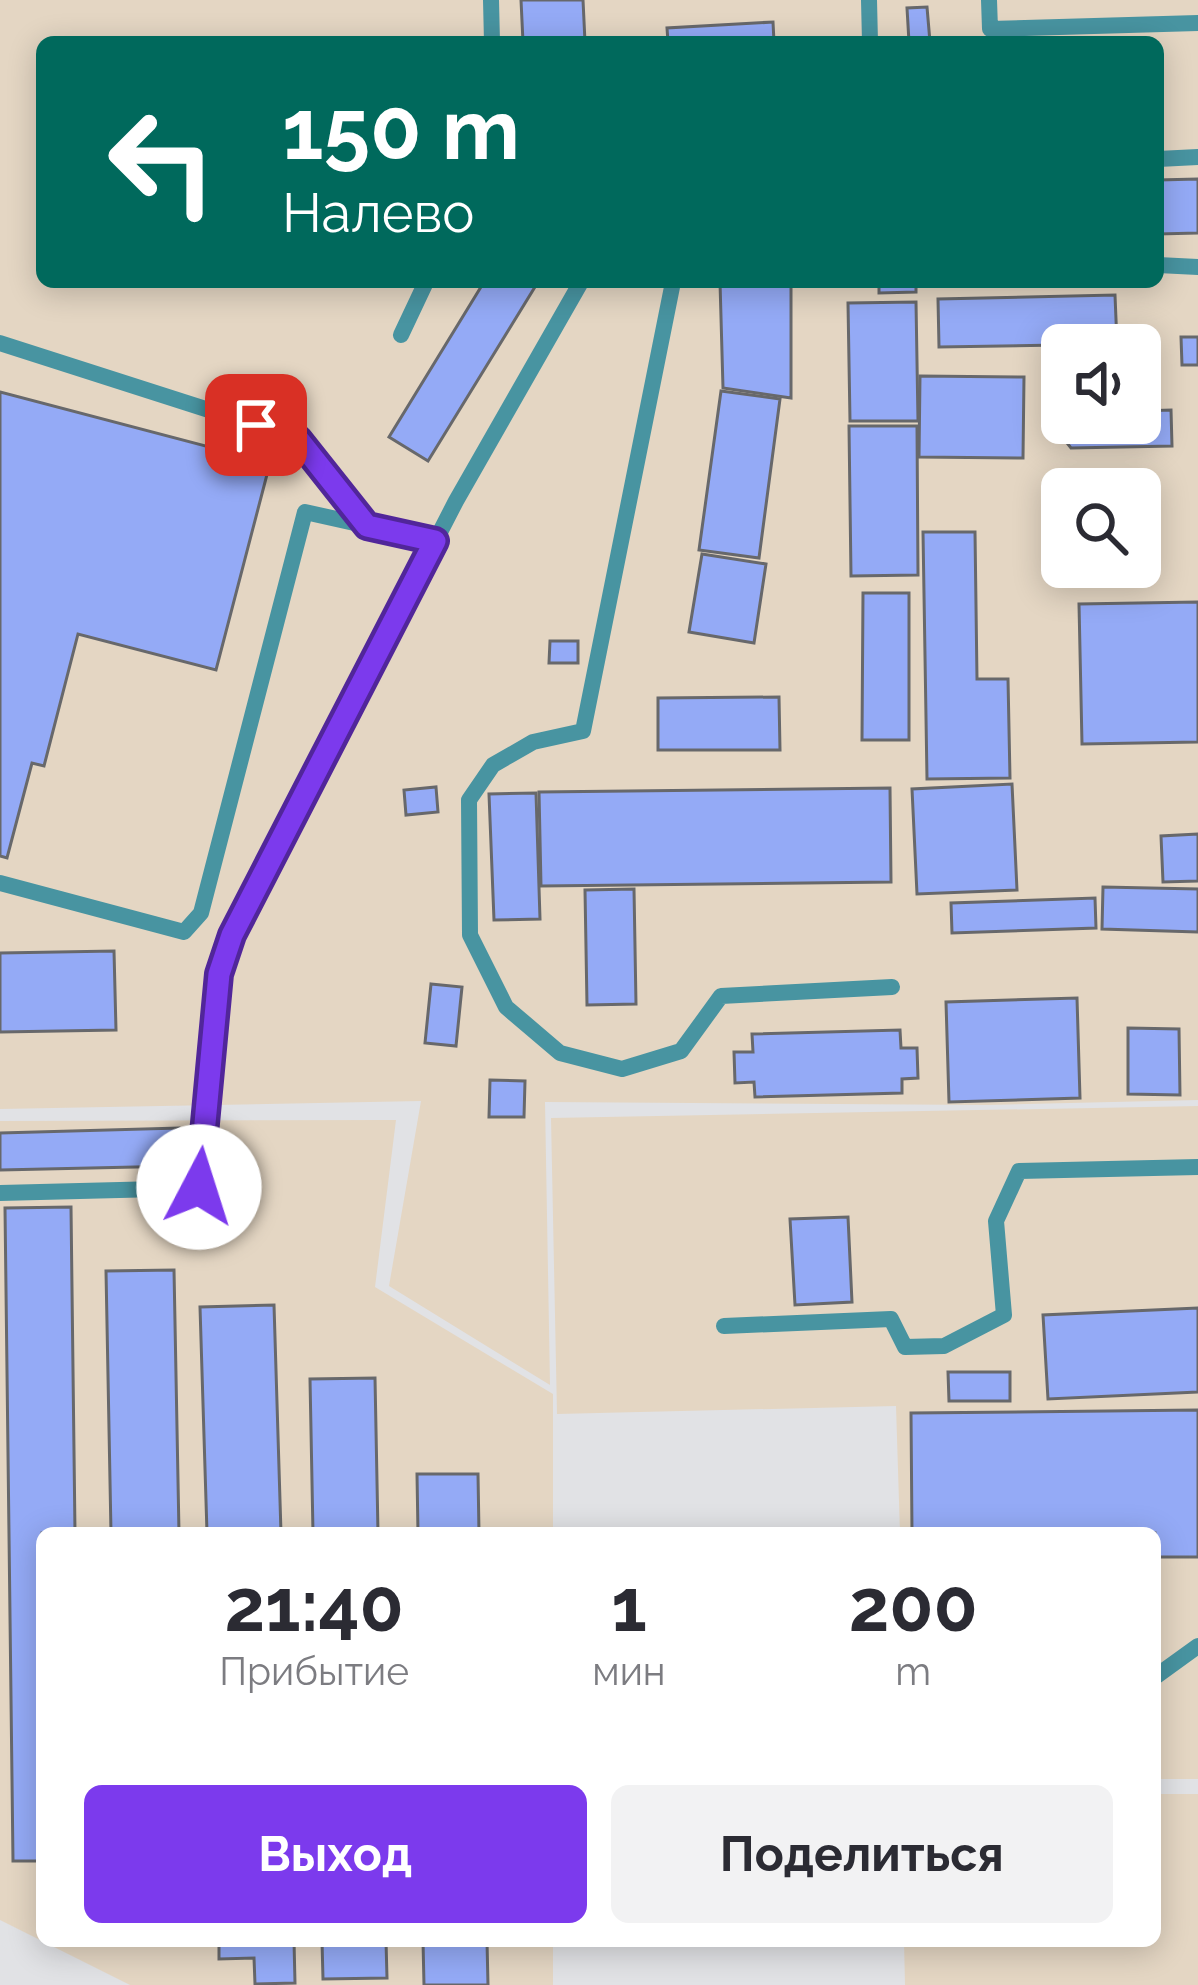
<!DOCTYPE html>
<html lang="ru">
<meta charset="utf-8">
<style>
body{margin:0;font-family:Raleway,sans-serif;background:#f2f2f3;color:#2b2b33;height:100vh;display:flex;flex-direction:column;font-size:45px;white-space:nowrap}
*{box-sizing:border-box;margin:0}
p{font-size:39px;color:#7c7c81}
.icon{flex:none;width:66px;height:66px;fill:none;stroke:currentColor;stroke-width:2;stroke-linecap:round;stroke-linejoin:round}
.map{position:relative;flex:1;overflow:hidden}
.details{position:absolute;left:36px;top:1527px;width:1125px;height:420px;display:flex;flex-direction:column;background:#fff;border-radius:18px;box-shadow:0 6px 30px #0003}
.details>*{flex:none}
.guide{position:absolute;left:36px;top:36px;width:1128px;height:252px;border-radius:18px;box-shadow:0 6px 30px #0003;background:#00695c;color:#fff;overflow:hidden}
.fabs{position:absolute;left:1041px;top:324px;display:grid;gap:24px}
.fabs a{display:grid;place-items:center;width:120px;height:120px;border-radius:18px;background:#fff;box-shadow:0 6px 30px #0003;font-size:60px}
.pin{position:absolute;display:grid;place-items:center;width:102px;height:102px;color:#fff;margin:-51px;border-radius:24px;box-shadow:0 6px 18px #0006}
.me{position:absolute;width:132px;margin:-66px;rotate:5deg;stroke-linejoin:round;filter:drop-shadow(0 0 9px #0008)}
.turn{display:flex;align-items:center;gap:42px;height:252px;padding:0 48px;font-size:54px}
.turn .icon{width:156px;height:156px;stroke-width:2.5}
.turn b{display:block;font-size:84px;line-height:102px}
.eta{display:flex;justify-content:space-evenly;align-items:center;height:204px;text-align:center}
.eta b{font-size:72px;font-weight:700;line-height:84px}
.button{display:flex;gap:24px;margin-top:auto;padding:24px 48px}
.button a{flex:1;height:138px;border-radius:18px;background:#7c3aed;color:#fff;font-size:48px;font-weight:700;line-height:138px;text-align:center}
.button a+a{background:#f2f2f3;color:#2b2b33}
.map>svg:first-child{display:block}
</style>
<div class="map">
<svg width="1198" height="1985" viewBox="0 0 1198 1985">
<rect width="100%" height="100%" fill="#e1e2e5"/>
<!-- industrial -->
<g fill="#e4d6c3" fill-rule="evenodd">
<path d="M 0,0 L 1198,0 L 1198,1100 L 987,1105 L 545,1102 L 550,1385 L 389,1286 L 421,1101 L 0,1109 ZM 42,42 L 1158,42 L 1158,282 L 42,282 ZM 1062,345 L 1140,345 L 1140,423 L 1062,423 ZM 1062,489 L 1140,489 L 1140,567 L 1062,567 Z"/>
<path d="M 1198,1106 L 1198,1779 L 1155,1779 L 1155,1533 L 900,1533 L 896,1406 L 557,1414 L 551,1118 Z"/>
<path d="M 396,1120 L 375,1287 L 553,1394 L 553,1533 L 42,1533 L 42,1941 L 553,1941 L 553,1985 L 130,1985 L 0,1920 L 0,1121 Z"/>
<path d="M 1155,1794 L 1198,1794 L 1198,1985 L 905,1985 L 904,1941 L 1155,1941 Z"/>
</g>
<!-- building -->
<g fill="#94aaf6" stroke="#67686b" stroke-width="3">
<path d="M 521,0 L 583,0 L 585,42 L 523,42 Z"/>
<path d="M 927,7 L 930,42 L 909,42 L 907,8 Z"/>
<path d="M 773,22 L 774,42 L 668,42 L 667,28 Z"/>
<path d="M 1198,179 L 1198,233 L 1158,234 L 1158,180 Z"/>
<path d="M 484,282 L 538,282 L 428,461 L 389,437 Z"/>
<path d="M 720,282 L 791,282 L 791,398 L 723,388 Z"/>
<path d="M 879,282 L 916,282 L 916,292 L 879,293 Z"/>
<path d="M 1115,295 L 1117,344 L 939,347 L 938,299 Z"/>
<path d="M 916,302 L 918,421 L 850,421 L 848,303 Z"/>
<path d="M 1181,337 L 1198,337 L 1198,365 L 1182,365 Z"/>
<path d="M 920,376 L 1024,377 L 1023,458 L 919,457 Z"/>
<path d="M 1056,382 L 1062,382 L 1062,423 L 1140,423 L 1140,411 L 1171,410 L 1172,446 L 1071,448 L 1056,429 Z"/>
<path d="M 721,391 L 780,399 L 759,558 L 699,550 Z"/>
<path d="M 0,392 L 270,463 L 216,670 L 78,634 L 44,766 L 32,763 L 7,858 L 0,856 Z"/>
<path d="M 849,426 L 917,426 L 918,575 L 851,576 Z"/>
<path d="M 923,532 L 975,532 L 977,679 L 1008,679 L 1010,778 L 927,779 Z"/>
<path d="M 702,554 L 766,564 L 754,643 L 689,632 Z"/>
<path d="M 863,593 L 909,593 L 909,740 L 862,740 Z"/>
<path d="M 1198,602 L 1198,742 L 1082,744 L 1079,604 Z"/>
<path d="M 550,641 L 578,641 L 578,663 L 549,663 Z"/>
<path d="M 779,697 L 780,750 L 658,750 L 658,698 Z"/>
<path d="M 1012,784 L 1017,890 L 917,894 L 912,789 Z"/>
<path d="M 436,787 L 438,812 L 406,815 L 404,790 Z"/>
<path d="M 890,788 L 891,882 L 541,886 L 539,792 Z"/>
<path d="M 536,793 L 540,919 L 494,920 L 489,794 Z"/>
<path d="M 1198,834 L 1198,881 L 1163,882 L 1161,836 Z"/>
<path d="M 1103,887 L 1198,889 L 1198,932 L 1102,929 Z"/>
<path d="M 634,889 L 636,1004 L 587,1005 L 585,890 Z"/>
<path d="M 1095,898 L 1096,928 L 952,933 L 951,903 Z"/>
<path d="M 114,951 L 116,1030 L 0,1032 L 0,953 Z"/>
<path d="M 431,984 L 462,987 L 456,1046 L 425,1043 Z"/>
<path d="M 1077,998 L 1080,1098 L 949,1102 L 946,1002 Z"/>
<path d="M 1128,1028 L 1179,1029 L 1180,1095 L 1128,1094 Z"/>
<path d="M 900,1030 L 901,1048 L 917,1048 L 918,1078 L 902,1079 L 902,1093 L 755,1097 L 754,1082 L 735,1083 L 734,1052 L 753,1052 L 752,1034 Z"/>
<path d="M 490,1080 L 525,1081 L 524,1117 L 489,1117 Z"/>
<path d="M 179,1128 L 180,1166 L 0,1170 L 0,1133 Z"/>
<path d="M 71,1207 L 75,1533 L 42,1533 L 42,1861 L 13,1861 L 5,1208 Z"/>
<path d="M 848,1217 L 852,1302 L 795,1305 L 790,1219 Z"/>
<path d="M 174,1270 L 179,1533 L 111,1533 L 106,1271 Z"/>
<path d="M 274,1305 L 281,1533 L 207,1533 L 200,1307 Z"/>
<path d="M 1198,1308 L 1198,1392 L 1048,1399 L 1043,1315 Z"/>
<path d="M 948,1372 L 1010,1372 L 1010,1401 L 949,1401 Z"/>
<path d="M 375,1378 L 378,1533 L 313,1533 L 310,1379 Z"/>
<path d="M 1198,1410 L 1198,1557 L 1155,1557 L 1155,1533 L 912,1533 L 911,1413 Z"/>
<path d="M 417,1474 L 478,1474 L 479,1533 L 418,1533 Z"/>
<path d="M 219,1941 L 294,1941 L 295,1983 L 255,1984 L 254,1958 L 219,1959 Z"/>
<path d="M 322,1941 L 386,1941 L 387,1978 L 323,1979 Z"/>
<path d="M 423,1941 L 487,1941 L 488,1985 L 424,1985 Z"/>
</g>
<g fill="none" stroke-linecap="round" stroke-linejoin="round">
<!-- lane -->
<g stroke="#4894a1" stroke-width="16">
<path d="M 491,0 L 492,42"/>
<path d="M 869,0 L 870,42"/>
<path d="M 989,0 L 990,29 L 1198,23"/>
<path d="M 1158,159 L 1198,157"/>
<path d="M 1158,265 L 1198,267"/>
<path d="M 673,282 L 583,731 L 533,742 L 493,765 L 469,800 L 470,935 L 506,1007 L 560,1053 L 622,1069 L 681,1051 L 721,996 L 892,987"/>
<path d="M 401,335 L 426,282"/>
<path d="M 0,343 L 299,439 L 367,525"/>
<path d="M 0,883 L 184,932 L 201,913 L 305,512 L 435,541"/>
<path d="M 0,1193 L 199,1188 L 219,974 L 232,936 L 456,501 L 581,282"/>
<path d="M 724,1326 L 891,1319 L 905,1347 L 944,1346 L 1004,1315 L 996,1221 L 1019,1171 L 1198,1167"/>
<path d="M 1155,1677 L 1198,1646"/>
</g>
</g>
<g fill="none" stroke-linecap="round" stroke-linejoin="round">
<defs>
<path id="route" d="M 199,1187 L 219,974 L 232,935 L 435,541 L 367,526 L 298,439 L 256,425"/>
</defs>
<!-- route casing -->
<use href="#route" stroke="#51269a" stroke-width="30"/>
<!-- route -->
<use href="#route" stroke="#7c3aed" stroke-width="21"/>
</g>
</svg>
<div class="fabs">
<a><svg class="icon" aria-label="sound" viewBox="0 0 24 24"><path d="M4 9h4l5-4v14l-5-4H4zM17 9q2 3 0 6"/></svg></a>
<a><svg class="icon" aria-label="search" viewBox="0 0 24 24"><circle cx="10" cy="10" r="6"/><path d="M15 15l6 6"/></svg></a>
</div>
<div class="pin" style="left:256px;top:425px;background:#d93025"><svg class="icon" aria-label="arrive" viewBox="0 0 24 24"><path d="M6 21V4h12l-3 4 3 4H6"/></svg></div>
<svg class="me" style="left:199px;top:1187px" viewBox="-20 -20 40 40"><circle r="19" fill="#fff"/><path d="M0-13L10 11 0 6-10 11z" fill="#7c3aed"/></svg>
<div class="guide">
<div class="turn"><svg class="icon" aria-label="left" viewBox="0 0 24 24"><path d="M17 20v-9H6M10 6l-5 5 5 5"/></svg><div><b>150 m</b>Налево</div></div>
</div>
<section class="details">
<div class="eta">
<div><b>21:40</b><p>Прибытие</p></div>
<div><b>1</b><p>мин</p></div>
<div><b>200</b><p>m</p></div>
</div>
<div class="button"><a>Выход</a><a>Поделиться</a></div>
</section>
</div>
